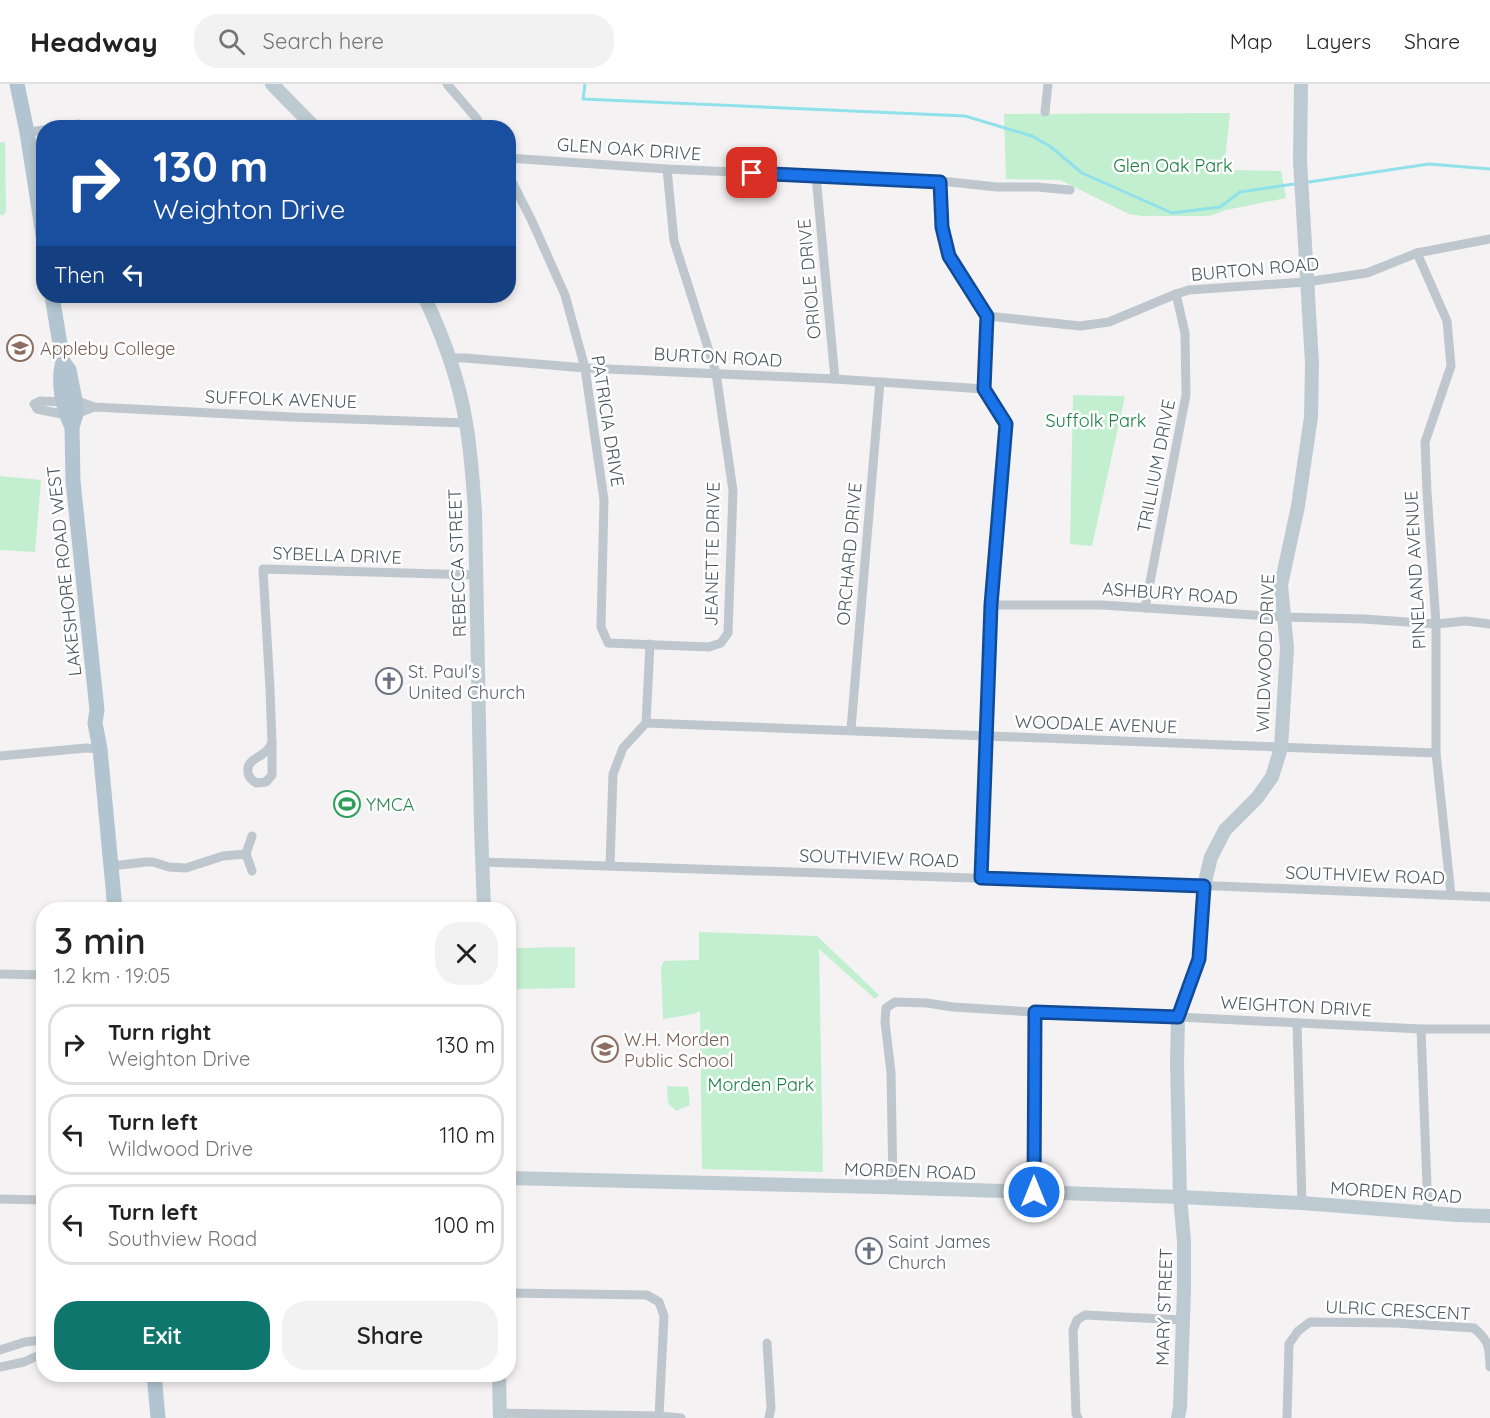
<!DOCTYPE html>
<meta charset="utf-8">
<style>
body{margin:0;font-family:Quicksand,sans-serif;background:#f2f2f2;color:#222;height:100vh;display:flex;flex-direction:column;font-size:22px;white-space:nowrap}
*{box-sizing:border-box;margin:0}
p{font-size:20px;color:#767676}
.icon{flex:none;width:33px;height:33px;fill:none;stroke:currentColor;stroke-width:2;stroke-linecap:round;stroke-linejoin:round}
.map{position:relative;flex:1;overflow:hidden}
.drawer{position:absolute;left:36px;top:818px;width:480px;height:480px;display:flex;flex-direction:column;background:#fff;border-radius:24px;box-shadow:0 3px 9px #0003}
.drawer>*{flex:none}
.guide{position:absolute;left:36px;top:36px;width:480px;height:183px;border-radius:24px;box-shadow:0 3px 9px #0003;background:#1a4fa0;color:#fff;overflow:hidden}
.pin{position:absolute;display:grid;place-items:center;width:51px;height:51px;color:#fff;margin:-26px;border-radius:12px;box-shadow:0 3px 9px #0006}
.me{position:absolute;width:66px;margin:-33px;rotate:0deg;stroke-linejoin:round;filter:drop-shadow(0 0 4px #0008)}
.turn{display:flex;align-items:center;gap:21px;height:126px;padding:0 18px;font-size:27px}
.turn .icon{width:78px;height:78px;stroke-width:2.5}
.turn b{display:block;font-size:42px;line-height:51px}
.then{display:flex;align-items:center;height:57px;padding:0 18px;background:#0003;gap:12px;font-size:22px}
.round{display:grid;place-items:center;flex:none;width:63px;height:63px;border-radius:24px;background:#f2f2f2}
.overview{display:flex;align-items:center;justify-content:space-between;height:102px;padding:0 18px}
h1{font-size:36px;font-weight:600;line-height:45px}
.button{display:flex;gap:12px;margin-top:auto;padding:12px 18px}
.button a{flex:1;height:69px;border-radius:24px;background:#0f766e;color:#fff;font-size:24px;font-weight:600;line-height:69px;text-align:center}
.button a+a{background:#f2f2f2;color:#222}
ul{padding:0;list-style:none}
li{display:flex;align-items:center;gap:18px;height:81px;margin:0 12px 9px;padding:0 6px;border:3px solid #e0e0e0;border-radius:24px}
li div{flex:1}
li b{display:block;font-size:22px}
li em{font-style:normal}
header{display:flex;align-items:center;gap:36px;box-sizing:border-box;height:84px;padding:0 30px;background:#fff;border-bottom:2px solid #e0e0e0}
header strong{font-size:28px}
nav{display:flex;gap:33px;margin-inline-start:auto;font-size:21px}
.search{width:420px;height:54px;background:#f2f2f2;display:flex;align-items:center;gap:15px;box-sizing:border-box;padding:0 21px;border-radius:24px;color:#767676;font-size:22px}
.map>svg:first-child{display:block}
</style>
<header>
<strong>Headway</strong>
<div class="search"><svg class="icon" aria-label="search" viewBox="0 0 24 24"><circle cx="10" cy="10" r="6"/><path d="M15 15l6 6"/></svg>Search here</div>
<nav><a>Map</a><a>Layers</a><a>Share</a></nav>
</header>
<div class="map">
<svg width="1490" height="1334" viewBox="0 0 1490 1334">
<rect width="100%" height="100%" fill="#f4f2f2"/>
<!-- green -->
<g fill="#c2efcf">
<path d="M 1230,29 L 1224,86 L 1281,87 L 1286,114 L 1226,126 L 1209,132 L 1143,132 L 1129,130 L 1060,96 L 1006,95 L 1004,30 Z"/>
<path d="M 0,58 L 5,58 L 6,128 L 3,131 L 0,131 Z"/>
<path d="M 1073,311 L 1125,312 L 1092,462 L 1070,460 Z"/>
<path d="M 0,392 L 41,396 L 35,468 L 0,466 Z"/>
<path d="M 699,848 L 817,852 L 879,911 L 875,915 L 819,865 L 823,1088 L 702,1085 L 700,927 L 694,930 L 663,935 L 661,883 L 664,877 L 699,876 Z"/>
<path d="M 575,863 L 575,904 L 517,905 L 517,864 Z"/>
<path d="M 667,1002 L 688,1003 L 690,1021 L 676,1027 L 668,1019 Z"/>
</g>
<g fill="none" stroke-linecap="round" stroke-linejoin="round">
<!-- stream -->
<g stroke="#91e1ea" stroke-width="3">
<path d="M 585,0 L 583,15 L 965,32 L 1032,52 L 1051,63 L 1082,89 L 1172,129 L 1220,123 L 1240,108 L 1294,100"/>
<path d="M 1309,98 L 1429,80 L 1490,85"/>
</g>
<!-- street -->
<g stroke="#bec7cd" stroke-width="9">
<path d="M 447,0 L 477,35 L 482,44"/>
<path d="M 1045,28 L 1048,0"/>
<path d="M 58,44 L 78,40 L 85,44"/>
<path d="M 27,48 L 44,46"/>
<path d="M 508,74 L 667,85 L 941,97 L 997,103 L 1037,103 L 1070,106"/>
<path d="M 508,90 L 531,135 L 565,211 L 585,284 L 604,416 L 601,543 L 608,559 L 709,563 L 721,559 L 728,549 L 733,407 L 716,289 L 674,157 L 667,85"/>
<path d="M 816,92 L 835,295"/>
<path d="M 941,97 L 942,143 L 949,172 L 987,232 L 984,305 L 1006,341 L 991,521 L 981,794"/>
<path d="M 1417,169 L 1447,237 L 1451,282 L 1425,358 L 1427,408 L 1436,540 L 1436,669 L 1451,811"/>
<path d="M 987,232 L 1080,242 L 1109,238 L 1176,210 L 1189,206 L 1306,198 L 1367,189 L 1417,169 L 1490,155"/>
<path d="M 449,274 L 465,274 L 585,284 L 835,295 L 984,305"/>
<path d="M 94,323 L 76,330 L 66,331 L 37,325 L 34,320 L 40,317 L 64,318 L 75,316 L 94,323 L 291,333 L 466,339"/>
<path d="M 991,521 L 1102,521 L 1284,533 L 1364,535 L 1436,540 L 1466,537 L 1490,540"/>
<path d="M 1145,524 L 1186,311 L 1185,249 L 1176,210"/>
<path d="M 646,639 C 910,647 1173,660 1436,669"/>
<path d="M 851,645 L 880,298"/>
<path d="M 272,659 L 270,605 L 263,485 L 476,491"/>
<path d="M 272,659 L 272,691 L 266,698 L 256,699 C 252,696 248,693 248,688 C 246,676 260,674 266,667 C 269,665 270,662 272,659 Z"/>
<path d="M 0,672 L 86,664 L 100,665"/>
<path d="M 483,778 L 1218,802 L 1490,813"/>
<path d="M 610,781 L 613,690 L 623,664 L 646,639 L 650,560"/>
<path d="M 111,782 L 146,778 L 153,778 L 169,783 L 186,784 L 223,772 L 246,770"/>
<path d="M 252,787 L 246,770 L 252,752"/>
<path d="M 0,890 L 44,891"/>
<path d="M 1297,939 L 1302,1119"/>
<path d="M 1421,945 L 1428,1128"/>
<path d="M 893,1104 L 891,988 L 885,938 L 886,924 L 895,918 L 927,919 L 953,923 L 1034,928 L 1178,933 L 1421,945 L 1490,945"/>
<path d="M 1034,1109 L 1034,928"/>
<path d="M 0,1115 L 44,1116"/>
<path d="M 508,1209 L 647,1211 L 659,1218 L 664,1232 L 659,1332"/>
<path d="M 767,1259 L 771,1324 L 769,1334"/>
<path d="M 0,1266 L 25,1258 L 44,1256"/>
<path d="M 0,1283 L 24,1278 L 44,1269"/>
<path d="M 500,1329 L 659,1332 L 681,1334"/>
<path d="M 1078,1334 L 1076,1330 L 1073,1246 L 1077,1236 L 1085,1231 L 1182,1236"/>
<path d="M 1287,1334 L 1289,1260 L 1298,1247 L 1310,1238 L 1396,1239 L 1474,1244 C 1490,1258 1489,1263 1490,1283"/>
</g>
<!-- secondary -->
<g stroke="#becad2" stroke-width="14">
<path d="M 272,0 L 315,44"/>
<path d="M 424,212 C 443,252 459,295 466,339 C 471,368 473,398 475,427 L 481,744 L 484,825"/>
<path d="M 508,1094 L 880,1103 L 1180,1113 L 1302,1119 L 1457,1131 L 1490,1132"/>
<path d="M 499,1290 L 500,1334"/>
<path d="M 1178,1334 L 1180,1323 L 1184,1205 L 1184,1157 L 1180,1113 L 1177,979 L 1178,933 L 1199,875 L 1204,802 L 1211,773 L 1225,746 L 1257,714 L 1272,693 L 1281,664 L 1287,564 L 1281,501 L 1298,422 L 1311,333 L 1312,279 L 1300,76 L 1301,0"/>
</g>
<!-- primary -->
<g stroke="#b2c4cf" stroke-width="15">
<path d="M 17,0 L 27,48 L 44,157"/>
<path d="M 52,212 L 63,278 C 57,298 63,325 72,343"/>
<path d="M 63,278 L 69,286 L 75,316 L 76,330 L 72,343 L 73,397 L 97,626 L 95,639 L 100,665 L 115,825"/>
<path d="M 154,1290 L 158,1334"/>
</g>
</g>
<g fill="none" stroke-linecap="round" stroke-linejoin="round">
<defs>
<path id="route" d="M 752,89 L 940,98 L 942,143 L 949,172 L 987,232 L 984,305 L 1006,340 L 991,521 L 981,794 L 1204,802 L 1199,875 L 1178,933 L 1035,928 L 1034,1108"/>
</defs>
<!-- route casing -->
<use href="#route" stroke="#114b97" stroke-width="15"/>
<!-- route -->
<use href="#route" stroke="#1a73e8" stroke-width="10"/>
</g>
<!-- icons -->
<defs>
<symbol id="school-ring" viewBox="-11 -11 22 22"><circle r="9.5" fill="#fff" stroke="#8d6e63" stroke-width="1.5"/><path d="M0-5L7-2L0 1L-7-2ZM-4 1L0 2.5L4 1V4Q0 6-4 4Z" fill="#8d6e63"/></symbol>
<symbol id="church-ring" viewBox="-11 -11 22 22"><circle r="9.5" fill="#fff" stroke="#6b7280" stroke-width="1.5"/><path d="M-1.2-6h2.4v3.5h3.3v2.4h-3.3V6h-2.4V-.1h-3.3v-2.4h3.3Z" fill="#6b7280"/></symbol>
<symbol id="stadium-ring" viewBox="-11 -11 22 22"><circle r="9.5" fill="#fff" stroke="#2e9e5b" stroke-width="1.5"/><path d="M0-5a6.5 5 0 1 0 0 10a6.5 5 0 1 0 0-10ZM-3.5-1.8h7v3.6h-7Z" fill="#2e9e5b"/></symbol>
</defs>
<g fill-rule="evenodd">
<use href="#school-ring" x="5" y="249" width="30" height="30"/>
<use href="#church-ring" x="374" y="582" width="30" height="30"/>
<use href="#stadium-ring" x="332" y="705" width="30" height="30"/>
<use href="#school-ring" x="590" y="950" width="30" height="30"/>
<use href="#church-ring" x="854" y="1152" width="30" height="30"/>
</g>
<g text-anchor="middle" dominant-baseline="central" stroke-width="5" stroke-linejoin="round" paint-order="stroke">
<!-- street labels -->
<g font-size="18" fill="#4a575f" stroke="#fff">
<text transform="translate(629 65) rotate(4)">GLEN OAK DRIVE</text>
<text transform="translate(1255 185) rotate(-5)">BURTON ROAD</text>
<text transform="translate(809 195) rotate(-95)">ORIOLE DRIVE</text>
<text transform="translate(718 273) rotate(3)">BURTON ROAD</text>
<text transform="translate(281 315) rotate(2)">SUFFOLK AVENUE</text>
<text transform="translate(608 337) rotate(81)">PATRICIA DRIVE</text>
<text transform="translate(1156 382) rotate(-79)">TRILLIUM DRIVE</text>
<text transform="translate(712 470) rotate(-89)">JEANETTE DRIVE</text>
<text transform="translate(849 470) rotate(-85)">ORCHARD DRIVE</text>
<text transform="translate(337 471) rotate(2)">SYBELLA DRIVE</text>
<text transform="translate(457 479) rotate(-92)">REBECCA STREET</text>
<text transform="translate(1415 486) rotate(-93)">PINELAND AVENUE</text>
<text transform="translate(64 487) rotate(-96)">LAKESHORE ROAD WEST</text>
<text transform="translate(1170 509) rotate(4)">ASHBURY ROAD</text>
<text transform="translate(1265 569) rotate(-88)">WILDWOOD DRIVE</text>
<text transform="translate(1096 640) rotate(2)">WOODALE AVENUE</text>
<text transform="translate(879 774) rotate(2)">SOUTHVIEW ROAD</text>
<text transform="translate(1365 791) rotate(2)">SOUTHVIEW ROAD</text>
<text transform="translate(1296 922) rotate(3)">WEIGHTON DRIVE</text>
<text transform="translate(910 1087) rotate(2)">MORDEN ROAD</text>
<text transform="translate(1396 1108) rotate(4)">MORDEN ROAD</text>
<text transform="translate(1164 1223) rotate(-88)">MARY STREET</text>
<text transform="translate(1398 1226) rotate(3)">ULRIC CRESCENT</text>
</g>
<!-- park labels -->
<g font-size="18" fill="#1a8042" stroke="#fff">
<text x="1173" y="81">Glen Oak Park</text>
<text x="1096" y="336">Suffolk Park</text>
<text x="761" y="1000">Morden Park</text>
</g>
<!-- education labels -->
<g font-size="18" fill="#785e54" stroke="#fff" text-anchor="start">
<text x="40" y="264">Appleby College</text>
<text x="624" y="955">W.H. Morden<tspan x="624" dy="21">Public School</tspan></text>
</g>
<!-- worship labels -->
<g font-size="18" fill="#5b616d" stroke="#fff" text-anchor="start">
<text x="408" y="587">St. Paul's<tspan x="408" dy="21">United Church</tspan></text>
<text x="888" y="1157">Saint James<tspan x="888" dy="21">Church</tspan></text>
</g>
<!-- leisure labels -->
<g font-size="18" fill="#27864d" stroke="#fff" text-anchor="start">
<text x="366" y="720">YMCA</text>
</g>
</g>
</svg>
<div class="pin" style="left:752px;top:89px;background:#d93025"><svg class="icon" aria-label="arrive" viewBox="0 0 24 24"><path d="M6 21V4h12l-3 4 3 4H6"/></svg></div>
<svg class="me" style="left:1034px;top:1108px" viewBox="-20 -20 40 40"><circle r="17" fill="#1a73e8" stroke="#fff" stroke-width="3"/><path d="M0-11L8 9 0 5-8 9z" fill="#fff"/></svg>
<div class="guide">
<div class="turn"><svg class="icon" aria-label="right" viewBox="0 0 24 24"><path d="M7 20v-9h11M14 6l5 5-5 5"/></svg><div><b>130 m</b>Weighton Drive</div></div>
<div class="then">Then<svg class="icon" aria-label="left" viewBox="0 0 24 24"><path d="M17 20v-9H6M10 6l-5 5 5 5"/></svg></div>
</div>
<section class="drawer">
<div class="overview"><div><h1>3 min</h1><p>1.2 km · 19:05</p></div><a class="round"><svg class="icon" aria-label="close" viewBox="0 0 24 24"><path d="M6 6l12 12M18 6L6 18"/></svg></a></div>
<ul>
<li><svg class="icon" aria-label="right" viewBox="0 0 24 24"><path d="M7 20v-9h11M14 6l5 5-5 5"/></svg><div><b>Turn right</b><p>Weighton Drive</p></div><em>130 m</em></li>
<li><svg class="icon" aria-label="left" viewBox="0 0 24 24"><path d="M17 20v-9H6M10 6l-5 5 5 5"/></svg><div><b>Turn left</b><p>Wildwood Drive</p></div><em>110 m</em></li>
<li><svg class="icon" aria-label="left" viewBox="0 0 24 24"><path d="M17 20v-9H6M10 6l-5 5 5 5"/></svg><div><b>Turn left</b><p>Southview Road</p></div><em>100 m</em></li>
</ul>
<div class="button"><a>Exit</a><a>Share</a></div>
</section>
</div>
